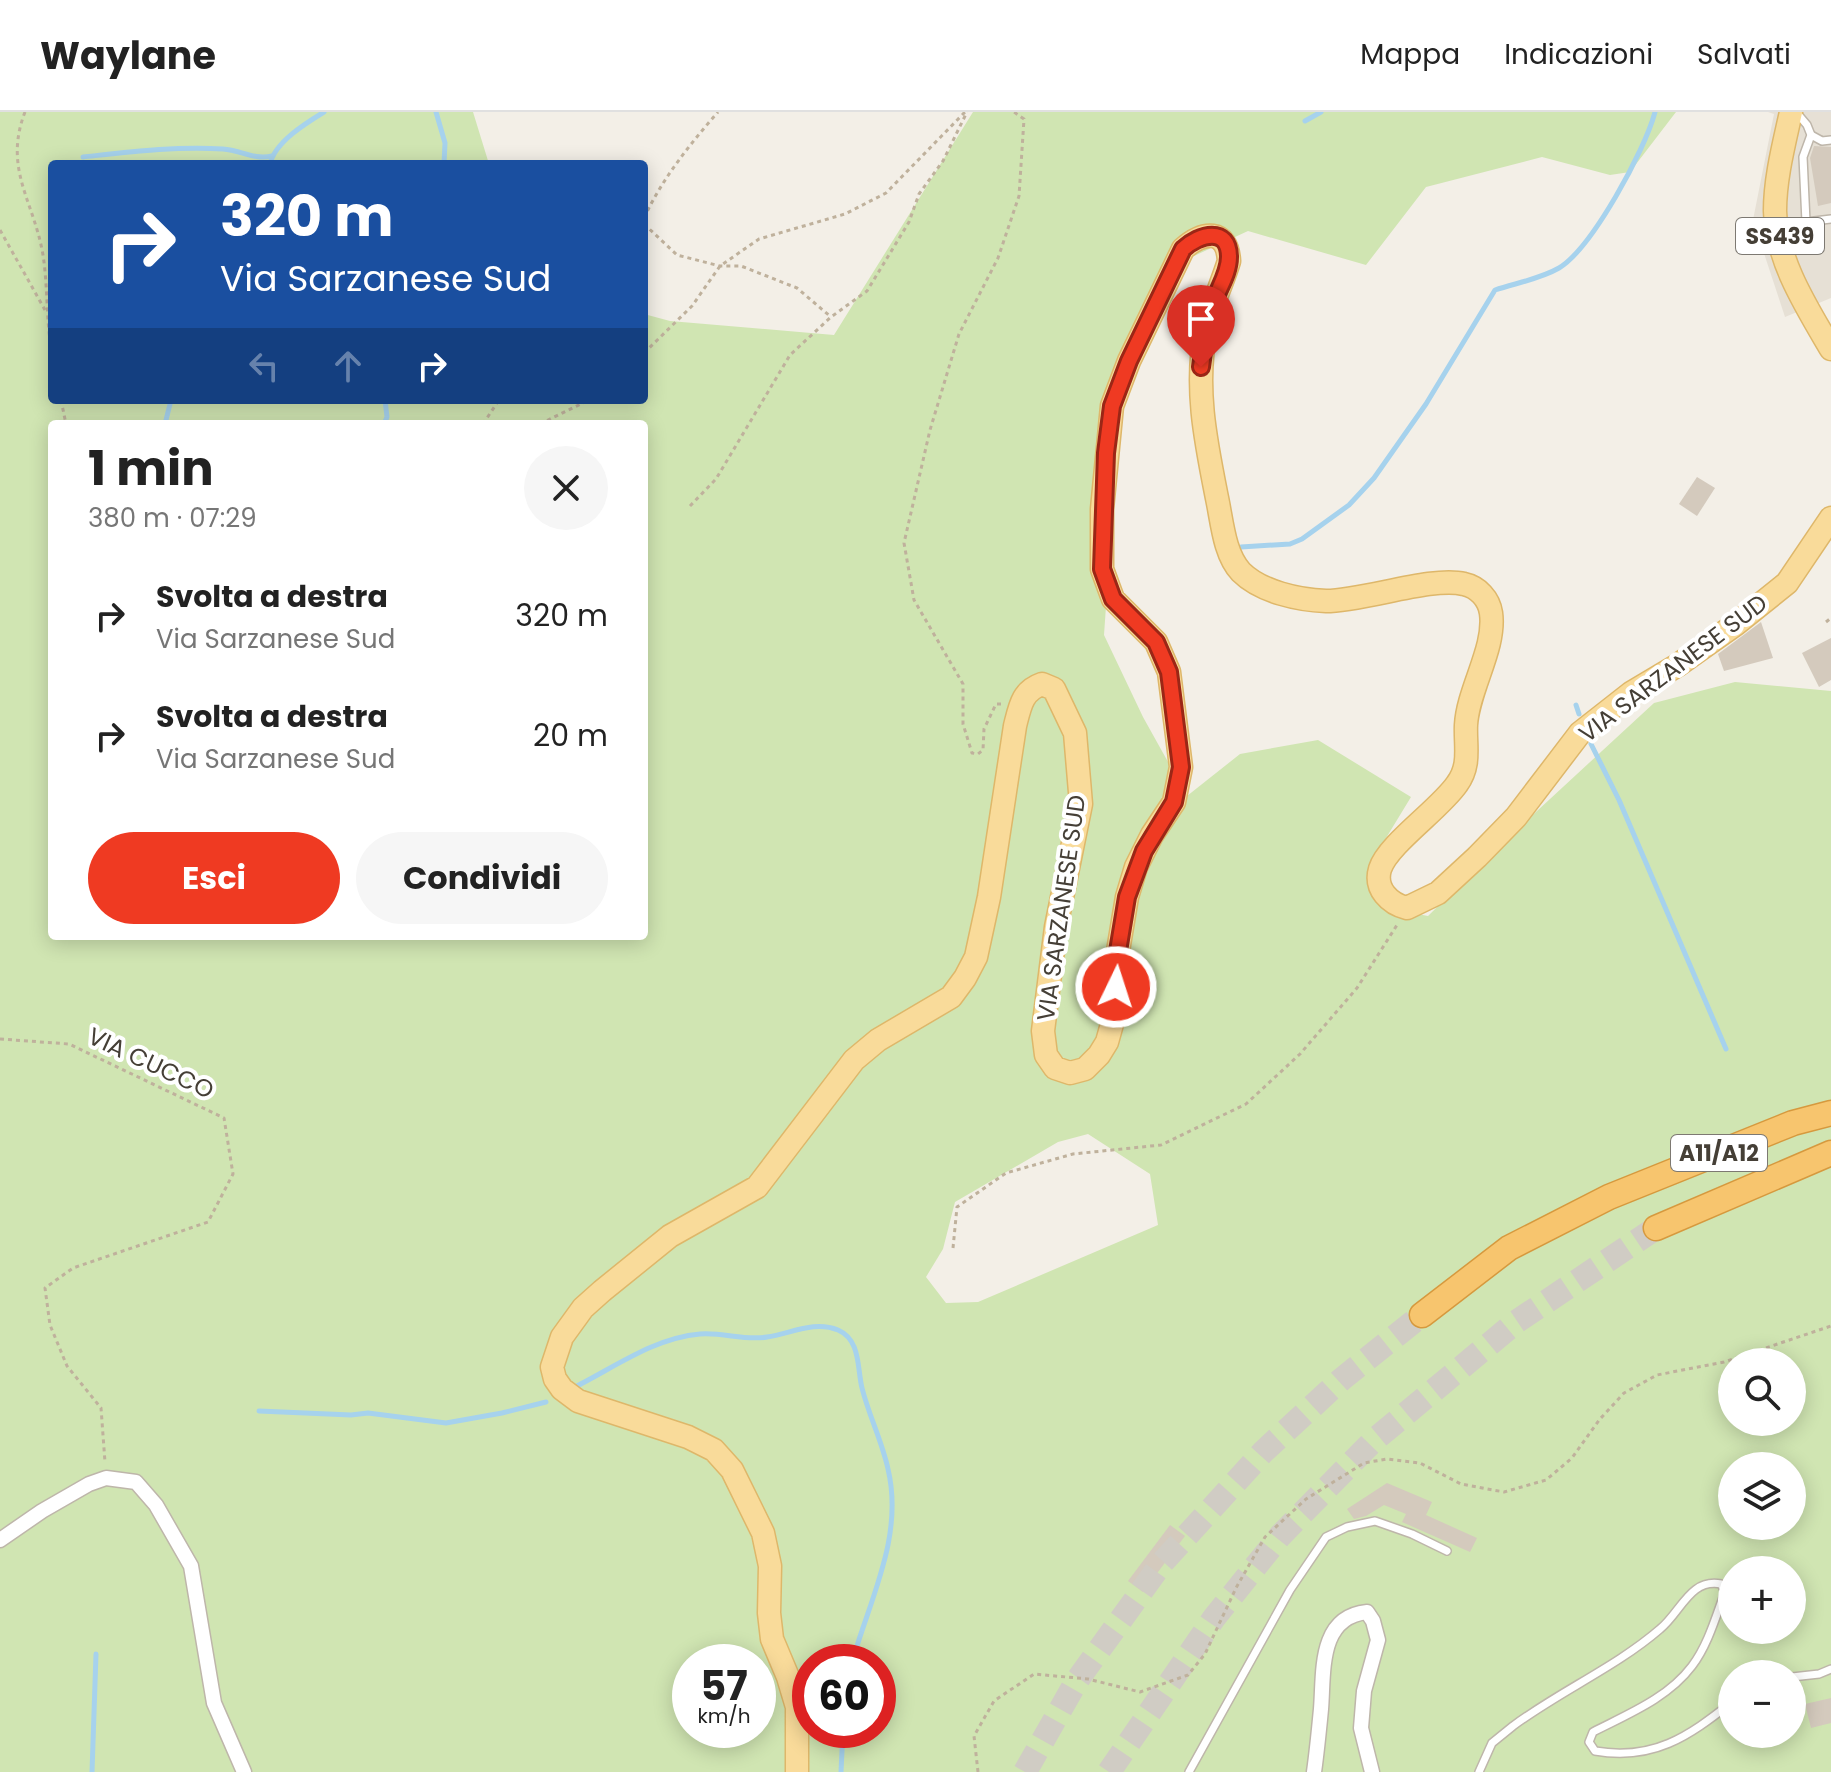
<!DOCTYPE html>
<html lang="it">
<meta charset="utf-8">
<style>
body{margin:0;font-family:Poppins,sans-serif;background:#f6f6f6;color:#222;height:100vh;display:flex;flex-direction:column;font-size:30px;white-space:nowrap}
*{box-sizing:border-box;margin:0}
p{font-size:26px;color:#767676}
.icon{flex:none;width:44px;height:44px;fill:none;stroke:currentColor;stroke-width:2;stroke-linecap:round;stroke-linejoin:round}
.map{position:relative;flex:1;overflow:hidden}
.sheet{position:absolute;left:48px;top:308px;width:600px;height:520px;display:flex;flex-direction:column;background:#fff;border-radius:8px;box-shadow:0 4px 20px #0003}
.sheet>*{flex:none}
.hud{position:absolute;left:48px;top:48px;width:600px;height:244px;border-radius:8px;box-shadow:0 4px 20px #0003;background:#1a4fa0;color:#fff;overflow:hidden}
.buttons{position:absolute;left:1718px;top:1236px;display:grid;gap:16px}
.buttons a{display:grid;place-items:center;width:88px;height:88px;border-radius:50%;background:#fff;box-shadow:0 4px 20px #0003;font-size:40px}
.speed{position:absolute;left:672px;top:1532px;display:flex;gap:16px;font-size:40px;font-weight:700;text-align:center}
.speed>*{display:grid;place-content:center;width:104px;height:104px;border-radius:50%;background:#fff;box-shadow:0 4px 20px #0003;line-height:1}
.speed small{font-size:20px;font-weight:400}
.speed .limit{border:12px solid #d22;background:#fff;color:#111}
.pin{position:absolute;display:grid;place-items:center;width:68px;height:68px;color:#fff;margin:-82px -34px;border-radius:50% 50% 50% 0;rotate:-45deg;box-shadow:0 0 8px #0007}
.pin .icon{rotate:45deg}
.me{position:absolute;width:88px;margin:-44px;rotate:4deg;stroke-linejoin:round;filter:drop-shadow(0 0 6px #0008)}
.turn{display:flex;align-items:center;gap:28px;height:168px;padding:0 40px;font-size:36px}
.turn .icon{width:104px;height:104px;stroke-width:2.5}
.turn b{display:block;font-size:56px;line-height:68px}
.lanes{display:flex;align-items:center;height:76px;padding:0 40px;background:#0003;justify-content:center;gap:40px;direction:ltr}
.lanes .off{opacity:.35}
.round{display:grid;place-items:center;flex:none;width:84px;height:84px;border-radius:42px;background:#f6f6f6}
.headline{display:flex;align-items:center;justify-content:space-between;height:136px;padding:0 40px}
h1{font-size:48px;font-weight:700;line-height:60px}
.action{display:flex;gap:16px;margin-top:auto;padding:16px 40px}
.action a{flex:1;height:92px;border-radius:48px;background:#ef3a22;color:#fff;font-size:32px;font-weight:700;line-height:92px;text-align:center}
.action a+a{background:#f6f6f6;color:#222}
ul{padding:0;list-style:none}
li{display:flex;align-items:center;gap:24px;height:120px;padding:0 40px}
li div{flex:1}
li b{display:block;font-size:30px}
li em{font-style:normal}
header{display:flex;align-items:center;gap:48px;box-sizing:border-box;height:112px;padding:0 40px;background:#fff;border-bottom:2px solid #e0e0e0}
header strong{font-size:38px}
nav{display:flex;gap:44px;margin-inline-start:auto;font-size:28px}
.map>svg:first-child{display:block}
</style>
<header>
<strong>Waylane</strong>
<nav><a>Mappa</a><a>Indicazioni</a><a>Salvati</a></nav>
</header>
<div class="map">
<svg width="1831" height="1660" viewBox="0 0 1831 1660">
<rect width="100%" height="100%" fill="#f3efe7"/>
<!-- residential -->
<path fill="#e6e0d5" d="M 1768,0 L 1831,0 L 1831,186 L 1785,205 L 1753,108 L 1774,2 Z"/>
<!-- green -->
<path fill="#d0e5b2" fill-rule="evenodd" d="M 0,0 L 473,0 L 489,52 L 52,52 L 52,288 L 644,288 L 644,202 L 670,209 L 834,223 L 973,0 L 1676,0 L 1630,60 L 1610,63 L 1542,45 L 1426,75 L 1366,153 L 1248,119 L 1181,150 L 1112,294 L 1107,480 L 1104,523 L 1143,605 L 1187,684 L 1240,642 L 1318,628 L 1411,685 L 1369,754 L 1381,795 L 1428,804 L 1499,734 L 1654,591 L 1735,570 L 1831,579 L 1831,1660 L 0,1660 ZM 52,312 L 644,312 L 644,824 L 52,824 ZM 1088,1022 L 1150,1062 L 1158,1113 L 978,1190 L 946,1191 L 926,1165 L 943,1137 L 955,1090 L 1058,1030 ZM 1732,1250 L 1792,1250 L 1792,1310 L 1732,1310 ZM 1732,1354 L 1792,1354 L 1792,1414 L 1732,1414 ZM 1732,1458 L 1792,1458 L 1792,1518 L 1732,1518 ZM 690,1550 L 758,1550 L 758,1618 L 690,1618 ZM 810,1550 L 878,1550 L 878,1618 L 810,1618 ZM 1732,1562 L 1792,1562 L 1792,1622 L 1732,1622 Z"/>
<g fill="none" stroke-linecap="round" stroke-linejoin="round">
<!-- stream -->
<g stroke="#a6d2ed" stroke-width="5">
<path d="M 436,0 L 445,31 L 444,52"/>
<path d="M 1305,9 L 1321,0"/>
<path d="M 83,45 C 129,40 176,34 223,37 C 241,38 253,48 272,44"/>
<path d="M 270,52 C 275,30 306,11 324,0"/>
<path d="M 165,312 L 171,288"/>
<path d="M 384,312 L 387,305 L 385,288"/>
<path d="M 1241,435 L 1290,432 L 1302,427 L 1349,393 L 1374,366 L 1426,292 L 1495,178 C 1516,171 1540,167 1559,156 C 1592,136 1645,38 1655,0"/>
<path d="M 1576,593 L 1579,602"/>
<path d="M 1591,632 L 1619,688 L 1726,937"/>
<path d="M 573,1276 C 615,1255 654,1226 700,1222 C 723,1220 745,1229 767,1225 C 790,1222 814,1208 838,1218 C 861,1228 857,1256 862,1276 C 869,1304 882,1329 888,1357 C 904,1424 870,1487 852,1550"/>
<path d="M 259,1299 L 351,1303 L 368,1301 L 446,1311 L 502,1301 L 546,1290"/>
<path d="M 92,1660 L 96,1542"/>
<path d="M 841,1660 L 843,1618"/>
</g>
</g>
<!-- building -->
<g fill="#d4cabd">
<path d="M 1814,34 L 1831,35 L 1831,91 L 1818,94 L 1810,46 Z"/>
<path d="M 1697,365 L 1715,376 L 1697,404 L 1679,392 Z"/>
<path d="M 1761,510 L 1773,546 L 1724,559 L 1718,542 Z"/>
<path d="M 1831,526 L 1831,568 L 1819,575 L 1802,541 Z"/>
<path d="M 1387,1371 L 1432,1390 L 1426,1403 L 1477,1426 L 1470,1440 L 1402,1410 L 1406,1402 L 1384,1393 L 1366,1404 L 1354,1407 L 1347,1397 Z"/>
<path d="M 1170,1413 L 1185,1424 L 1143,1480 L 1128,1469 Z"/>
<path d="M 1831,1586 L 1831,1611 L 1811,1616 L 1805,1592 Z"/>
</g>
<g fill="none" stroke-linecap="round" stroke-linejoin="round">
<!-- highway-tunnel -->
<g stroke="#d0ccc4" stroke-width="24" stroke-dasharray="24 12" stroke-linecap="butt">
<path d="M 1025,1660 L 1076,1570 L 1161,1452 L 1263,1340 L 1342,1267 L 1422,1203"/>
<path d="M 1109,1660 L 1214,1506 L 1280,1424 L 1373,1329 L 1516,1210 L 1656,1116"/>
</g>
<defs>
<g id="lane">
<path d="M 1796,0 L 1807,13 L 1811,23 L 1803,45 L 1806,110 L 1831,107"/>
<path d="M 1811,23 L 1822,29 L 1831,28"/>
<path d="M 1792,1565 L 1819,1562 L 1831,1557"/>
<path d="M 1792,1583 L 1797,1584"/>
<path d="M 1189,1660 L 1290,1478 L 1326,1425 L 1347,1415 L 1375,1409 L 1412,1422 L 1447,1439"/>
<path d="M 1479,1660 L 1492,1631 L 1513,1614 C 1560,1579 1616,1555 1660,1517 C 1681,1500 1690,1466 1721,1472 L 1725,1480 C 1716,1504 1708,1533 1692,1554 C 1668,1586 1628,1602 1593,1620 L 1589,1630 L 1595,1639 C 1653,1649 1688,1625 1732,1590"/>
</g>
<g id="street">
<path d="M 0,1428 L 42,1399 L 89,1372 L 106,1366 L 136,1370 L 156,1393 L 191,1454 L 214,1591 L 244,1660"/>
<path d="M 1314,1660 C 1317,1639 1319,1618 1321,1597 C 1324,1560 1318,1505 1367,1500 L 1373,1509 L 1378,1528 L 1364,1579 L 1361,1616 L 1372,1660"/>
</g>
<g id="primary">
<path d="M 1791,0 C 1784,32 1775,66 1775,99 C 1776,148 1807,196 1831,237"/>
<path d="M 797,1660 L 797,1595 L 788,1565 L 772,1527 L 769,1501 L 770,1454 L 763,1421 L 732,1358 L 714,1338 L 688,1325 L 578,1289 L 562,1277 L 555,1267 L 552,1255 L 562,1225 L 583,1196 L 602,1179 L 670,1124 L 757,1075 L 854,948 L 878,928 L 951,885 L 965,866 L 976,845 L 989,785 L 1015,614 C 1020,594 1022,579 1042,572 L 1054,577 L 1075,621 L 1081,692 L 1056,815 L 1043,919 L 1046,943 L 1055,956 L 1070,961 L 1085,957 L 1099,943 L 1107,930 L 1112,912 L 1117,845 L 1127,785 L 1136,755 L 1152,723 L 1174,690 L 1181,655 L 1169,560 L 1156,530 L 1113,487 L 1102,457 L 1102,397 L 1112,294 L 1129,249 L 1183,137 C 1203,119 1227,116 1229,149 C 1222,172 1211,194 1206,218 C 1194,274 1206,331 1217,386 C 1222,409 1224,442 1241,460 C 1261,480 1299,488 1326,489 C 1364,489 1432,464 1464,472 C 1478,475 1489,487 1491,501 C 1496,536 1468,577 1466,613 C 1465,634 1471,653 1457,672 C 1440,697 1388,732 1380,757 C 1374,777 1390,792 1407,796 L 1438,781 L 1477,745 L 1516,705 L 1580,621 L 1631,581 L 1678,553 L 1736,512 L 1787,471 L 1831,406"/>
</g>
<g id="highway">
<path d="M 1656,1116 L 1831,1041"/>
<path d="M 1422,1203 L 1509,1136 L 1609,1085 L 1793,1011 L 1831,1001"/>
</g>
</defs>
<!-- lane casing -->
<use href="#lane" stroke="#beb6aa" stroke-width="10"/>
<!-- street casing -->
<use href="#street" stroke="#beb6aa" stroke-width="17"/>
<!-- primary casing -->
<use href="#primary" stroke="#deb76a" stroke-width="25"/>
<!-- highway casing -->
<use href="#highway" stroke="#d6993e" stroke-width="27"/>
<!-- path -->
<g stroke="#bfb19c" stroke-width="3" stroke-dasharray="4 4" stroke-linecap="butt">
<path d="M 25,0 C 3,57 34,89 43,143 C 48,175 46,209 52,241"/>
<path d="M 644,106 C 662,67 690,32 718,0"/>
<path d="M 644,112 L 677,143 L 720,154 L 741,154 L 797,176 L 831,205"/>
<path d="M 0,118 L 45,198"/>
<path d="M 644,241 L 692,194 L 720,154 L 759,127 L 845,102 L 886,81 L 965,0"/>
<path d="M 61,288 L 66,312"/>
<path d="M 483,312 L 499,288"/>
<path d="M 540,312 L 589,288"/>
<path d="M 690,394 L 716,367 L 790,243 L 831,205 L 867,179 L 909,110 L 919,82 L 943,49 L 967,0"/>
<path d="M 1826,510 L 1831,506"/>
<path d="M 1001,592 L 996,592 L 984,617 L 983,638 L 978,642 L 972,641 L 963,612 L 963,572 L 914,488 L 904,431 L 930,318 L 959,222 L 998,146 L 1019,84 L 1024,7 L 1014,0"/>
<path d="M 0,927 L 69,932 L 224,1006 L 233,1062 L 208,1110 L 73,1156 L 45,1176 L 50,1213 L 67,1254 L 101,1296 L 105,1350"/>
<path d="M 953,1136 L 957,1095 L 1006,1061 L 1073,1042 L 1161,1033 L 1246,992 L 1300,942 L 1357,876 L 1397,813"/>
<path d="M 978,1660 L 974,1624 L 994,1589 L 1034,1562 L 1088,1567 L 1140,1580 L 1188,1563 L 1205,1542 L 1236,1476 L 1265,1425 L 1306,1387 L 1364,1351 L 1387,1347 L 1420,1351 L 1461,1372 L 1504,1380 L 1546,1368 L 1572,1346 L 1600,1307 L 1624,1281 L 1657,1263 L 1724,1250 L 1831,1214"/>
</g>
<!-- lane -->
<use href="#lane" stroke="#fff" stroke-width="7"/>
<!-- street -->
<use href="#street" stroke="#fff" stroke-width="14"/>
<!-- primary -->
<use href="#primary" stroke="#f9db9a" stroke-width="22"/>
<!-- highway -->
<use href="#highway" stroke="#f7c56e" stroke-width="24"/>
</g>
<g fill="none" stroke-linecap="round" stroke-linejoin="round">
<defs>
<path id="route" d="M 1116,875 L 1117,845 L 1127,785 L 1144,739 L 1174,690 L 1181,655 L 1169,560 L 1156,530 L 1113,487 L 1102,457 L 1106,341 L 1112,294 L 1129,249 L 1183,137 C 1199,122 1229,114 1229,145 C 1229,160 1220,174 1215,187 C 1207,210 1204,232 1201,255"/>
</defs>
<!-- route casing -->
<use href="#route" stroke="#9b2616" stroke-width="20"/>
<!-- route -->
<use href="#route" stroke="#ef3a22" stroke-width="14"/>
</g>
<g text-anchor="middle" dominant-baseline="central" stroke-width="8" stroke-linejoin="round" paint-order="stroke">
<!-- shield labels -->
<g fill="#fff" stroke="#7d7972" stroke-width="2">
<rect x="1736" y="106" width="88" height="36" rx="6"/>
<rect x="1671" y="1023" width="96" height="36" rx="6"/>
</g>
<g font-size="22" font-weight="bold" fill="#453f36">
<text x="1780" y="124">SS439</text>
<text x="1719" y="1041">A11/A12</text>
</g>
<!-- street labels -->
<g font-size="24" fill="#453f36" stroke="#fff">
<text transform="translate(1673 556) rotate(-37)">VIA SARZANESE SUD</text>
<text transform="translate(1061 796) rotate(-82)">VIA SARZANESE SUD</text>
<text transform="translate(151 951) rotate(25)">VIA CUCCO</text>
</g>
</g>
</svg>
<div class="buttons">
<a><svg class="icon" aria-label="search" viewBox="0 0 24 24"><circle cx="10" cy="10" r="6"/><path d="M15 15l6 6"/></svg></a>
<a><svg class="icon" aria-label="layers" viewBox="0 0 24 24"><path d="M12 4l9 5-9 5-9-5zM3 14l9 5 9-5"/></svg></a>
<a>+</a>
<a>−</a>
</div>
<div class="speed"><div>57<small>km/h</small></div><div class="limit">60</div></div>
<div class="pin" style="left:1201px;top:255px;background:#d93025"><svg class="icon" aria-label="arrive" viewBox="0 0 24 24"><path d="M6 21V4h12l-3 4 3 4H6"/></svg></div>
<svg class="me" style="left:1116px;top:875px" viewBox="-20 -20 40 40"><circle r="17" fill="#ef3a22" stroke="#fff" stroke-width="3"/><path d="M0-11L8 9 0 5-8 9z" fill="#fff"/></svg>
<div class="hud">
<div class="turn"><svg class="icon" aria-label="right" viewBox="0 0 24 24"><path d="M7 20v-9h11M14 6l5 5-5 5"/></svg><div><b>320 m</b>Via Sarzanese Sud</div></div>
<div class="lanes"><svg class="icon off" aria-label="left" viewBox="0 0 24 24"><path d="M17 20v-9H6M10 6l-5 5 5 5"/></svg><svg class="icon off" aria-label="ahead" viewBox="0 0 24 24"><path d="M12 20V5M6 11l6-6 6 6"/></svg><svg class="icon" aria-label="right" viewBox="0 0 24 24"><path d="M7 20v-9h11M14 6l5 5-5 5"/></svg></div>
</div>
<section class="sheet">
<div class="headline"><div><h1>1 min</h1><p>380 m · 07:29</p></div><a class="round"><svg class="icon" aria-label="close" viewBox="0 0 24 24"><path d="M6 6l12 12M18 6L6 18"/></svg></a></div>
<ul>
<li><svg class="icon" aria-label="right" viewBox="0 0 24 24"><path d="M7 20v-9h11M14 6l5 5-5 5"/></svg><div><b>Svolta a destra</b><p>Via Sarzanese Sud</p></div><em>320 m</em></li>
<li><svg class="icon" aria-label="right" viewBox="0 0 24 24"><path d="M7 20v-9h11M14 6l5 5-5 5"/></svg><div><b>Svolta a destra</b><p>Via Sarzanese Sud</p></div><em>20 m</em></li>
</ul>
<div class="action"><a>Esci</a><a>Condividi</a></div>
</section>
</div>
